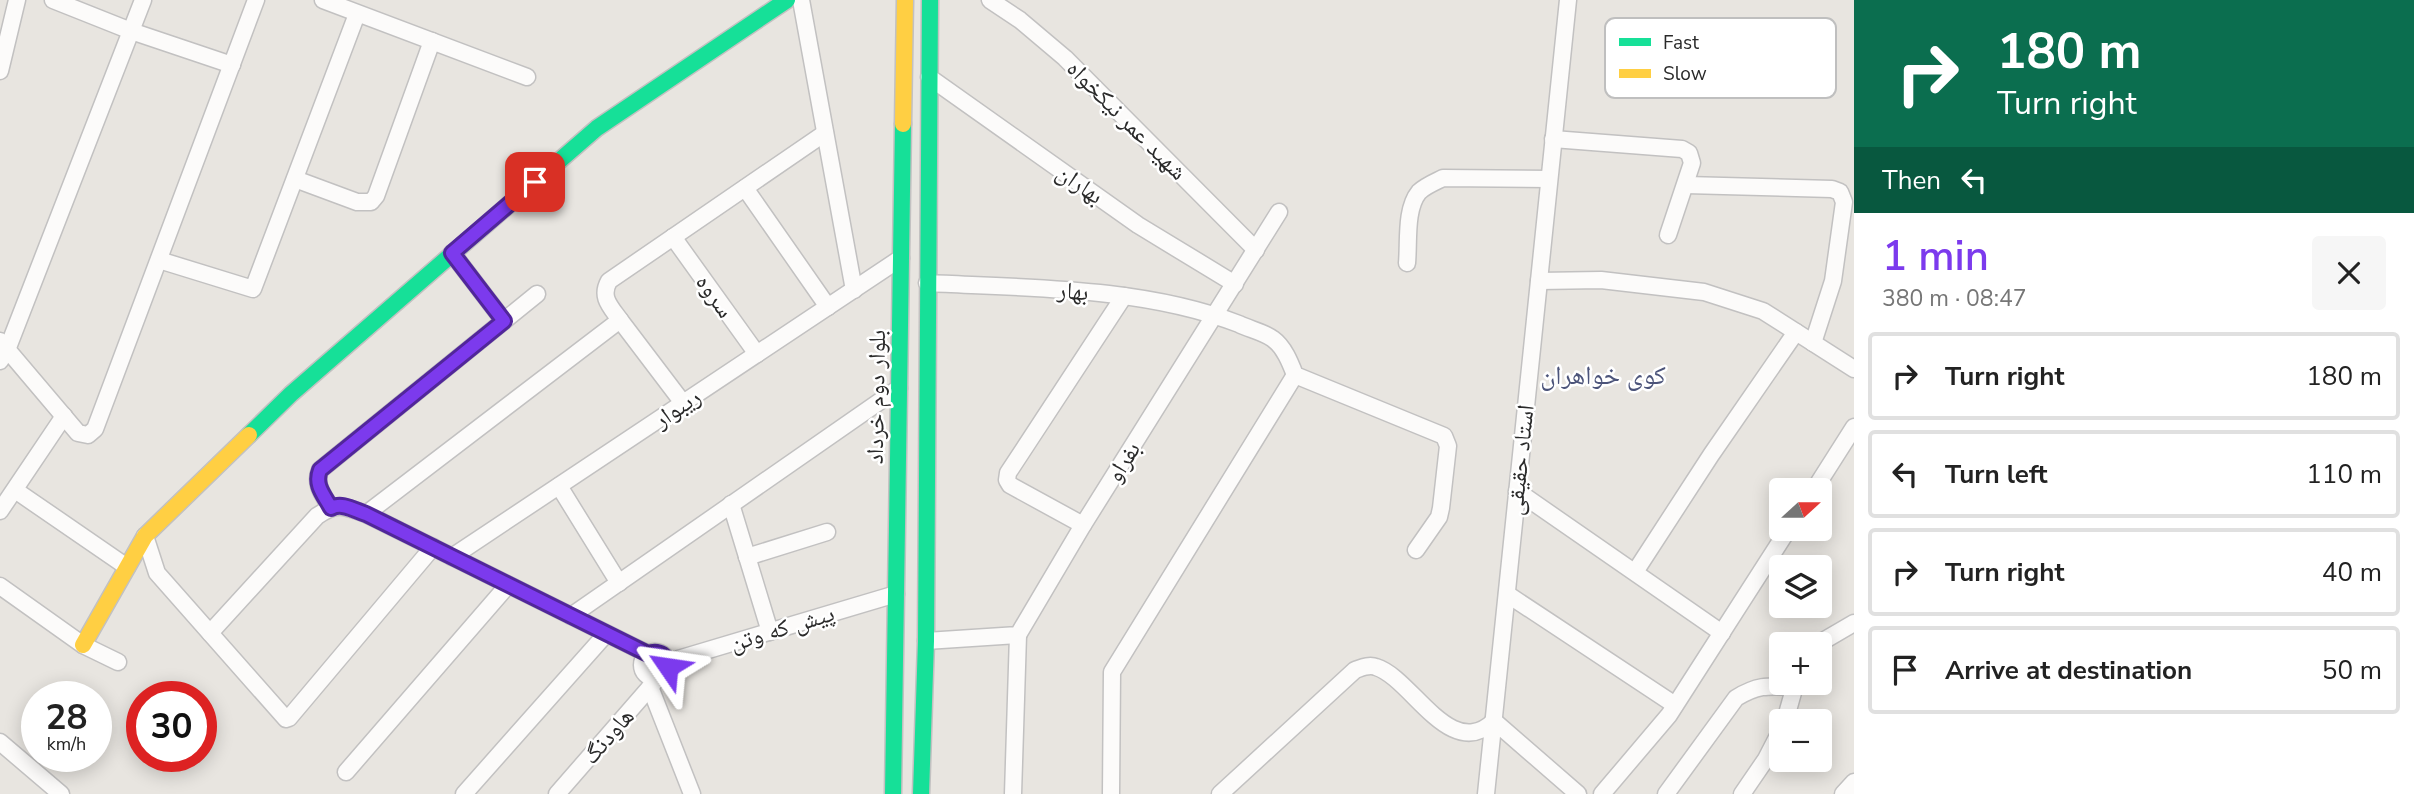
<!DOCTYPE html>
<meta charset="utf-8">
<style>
body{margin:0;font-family:"Nunito Sans","Noto Naskh Arabic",sans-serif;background:#f6f6f6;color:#222;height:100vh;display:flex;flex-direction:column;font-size:26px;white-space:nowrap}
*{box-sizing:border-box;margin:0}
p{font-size:23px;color:#767676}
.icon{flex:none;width:38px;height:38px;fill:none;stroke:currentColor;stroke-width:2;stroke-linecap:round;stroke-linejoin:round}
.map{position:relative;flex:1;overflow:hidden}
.panel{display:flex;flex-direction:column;background:#fff;width:560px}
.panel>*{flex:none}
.hud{background:#0b6e4f;color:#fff;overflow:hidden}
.needle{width:46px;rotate:69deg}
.buttons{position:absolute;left:1769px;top:478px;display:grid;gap:14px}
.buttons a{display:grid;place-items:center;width:63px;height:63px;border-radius:7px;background:#fff;box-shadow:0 4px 18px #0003;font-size:35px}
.speed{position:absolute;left:21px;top:681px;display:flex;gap:14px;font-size:35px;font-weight:700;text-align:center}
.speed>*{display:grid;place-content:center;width:91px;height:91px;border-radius:50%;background:#fff;box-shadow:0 4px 18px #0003;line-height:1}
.speed small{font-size:18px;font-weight:400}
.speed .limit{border:10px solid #d22;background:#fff;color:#111}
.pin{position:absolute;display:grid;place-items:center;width:60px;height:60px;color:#fff;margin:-30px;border-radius:14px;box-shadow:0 4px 10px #0006}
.me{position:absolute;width:77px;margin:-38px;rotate:302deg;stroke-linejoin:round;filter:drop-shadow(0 0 5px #0008)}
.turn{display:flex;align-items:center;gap:24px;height:147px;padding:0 28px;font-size:32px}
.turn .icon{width:91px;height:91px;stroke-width:2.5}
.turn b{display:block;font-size:49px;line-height:60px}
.then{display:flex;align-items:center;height:66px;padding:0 28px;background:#0003;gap:14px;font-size:26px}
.round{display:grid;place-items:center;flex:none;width:74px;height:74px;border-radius:7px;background:#f6f6f6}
.summary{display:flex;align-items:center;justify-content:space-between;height:119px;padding:0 28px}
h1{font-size:42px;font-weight:600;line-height:52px;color:#7c3aed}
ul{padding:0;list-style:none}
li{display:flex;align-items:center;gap:21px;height:88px;margin:0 14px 10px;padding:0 14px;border:4px solid #e0e0e0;border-radius:7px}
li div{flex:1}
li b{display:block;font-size:26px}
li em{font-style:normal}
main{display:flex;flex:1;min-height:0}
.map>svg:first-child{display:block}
</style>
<main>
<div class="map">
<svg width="1854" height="794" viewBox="0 0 1854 794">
<rect width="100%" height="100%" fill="#e8e5e0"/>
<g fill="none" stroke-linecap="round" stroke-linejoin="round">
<defs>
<g id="street">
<path d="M 53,0 L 131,31 L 232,65"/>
<path d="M 323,0 L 527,77"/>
<path d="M 801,0 L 854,290"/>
<path d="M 990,0 L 1020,20 L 1065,58 L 1256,250"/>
<path d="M 0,71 L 17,0"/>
<path d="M 929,77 L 1138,225 L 1235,284"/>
<path d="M 1553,139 L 1682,149 L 1689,153 L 1692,163 L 1668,235"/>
<path d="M 295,179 L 357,202 L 371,202 L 376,196 L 432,41"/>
<path d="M 1686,185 L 1832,189 L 1840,192 L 1844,202 L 1833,281 L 1813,343"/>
<path d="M 745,188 L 828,307"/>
<path d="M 673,237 L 757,354"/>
<path d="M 452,253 L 504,321"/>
<path d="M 159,260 L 253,289 L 357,14"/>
<path d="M 1407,263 C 1409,242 1405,209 1419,192 C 1425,186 1435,182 1443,178 L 1549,179"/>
<path d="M 1539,281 L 1601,280 L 1704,292 L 1763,311 L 1854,369"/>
<path d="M 927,283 C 1028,288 1144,287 1239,324 C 1249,329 1264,332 1273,339 C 1284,347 1290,362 1295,375 L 1444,436 L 1448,446 L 1441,508 L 1439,517 L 1416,550"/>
<path d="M 620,320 L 683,403"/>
<path d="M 0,341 L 78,433 L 88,435 L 95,429 L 256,0"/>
<path d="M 0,361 L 7,350 L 143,0"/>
<path d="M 559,486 L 619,583"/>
<path d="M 15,490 L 127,567"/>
<path d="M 1814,490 L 1854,427"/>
<path d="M 1517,491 L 1722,633"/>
<path d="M 731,504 L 770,632"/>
<path d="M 331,508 C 323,495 314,484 320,470 L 537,294"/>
<path d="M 0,511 L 64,416"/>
<path d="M 366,514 L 648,654"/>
<path d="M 1083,525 L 1010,485 L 1007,480 L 1008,473 L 1124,296"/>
<path d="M 145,536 L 157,573 L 286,719 L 289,718 L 433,547"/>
<path d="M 452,557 L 901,258"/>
<path d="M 747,557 L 827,532"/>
<path d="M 1635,572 L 1711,455 L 1796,332"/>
<path d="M 0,586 L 83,645 L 118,662"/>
<path d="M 1507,594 L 1675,705"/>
<path d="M 571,616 L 899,388"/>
<path d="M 210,633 L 317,516 C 338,502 343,506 366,514 L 620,320 C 610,306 600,297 609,281 L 825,133"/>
<path d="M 926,641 L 1018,635 L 1083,525 L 1279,212"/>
<path d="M 1818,644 L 1854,623"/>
<circle cx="655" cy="665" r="13"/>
<path d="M 668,662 L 896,594"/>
<path d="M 650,687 L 692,794"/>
<path d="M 1785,721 L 1796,682"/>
<path d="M 0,742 L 61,794"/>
<path d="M 346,772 L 508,585"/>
<path d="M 464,794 L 606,634"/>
<path d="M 557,794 L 658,678"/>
<path d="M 1013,794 L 1018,635"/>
<path d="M 1111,794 L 1112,672 L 1295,375"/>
<path d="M 1220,794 L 1355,670 C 1361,668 1369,664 1376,667 C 1412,678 1450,763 1494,721 L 1578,794"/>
<path d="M 1486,794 L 1568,0"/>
<path d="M 1602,794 L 1669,715 L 1789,528"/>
<path d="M 1666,794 L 1736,698 C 1759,684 1769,686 1795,687"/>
<path d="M 1742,794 L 1766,759 L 1782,728"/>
<path d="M 1843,794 L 1854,782"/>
</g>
<g id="fast">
<path d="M 249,435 L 291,394 L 597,128 L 787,0"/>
<path d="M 893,794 L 903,124"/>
<path d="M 921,794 L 926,641 L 930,0"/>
</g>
<g id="slow">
<path d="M 903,124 L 905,0"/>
<path d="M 83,645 L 145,536 L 249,435"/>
</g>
</defs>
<!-- street casing -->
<use href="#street" stroke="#c2c1c1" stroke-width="19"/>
<!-- fast casing -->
<use href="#fast" stroke="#c2c1c1" stroke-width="19"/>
<!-- slow casing -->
<use href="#slow" stroke="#c2c1c1" stroke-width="19"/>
<!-- street -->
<use href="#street" stroke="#fcfbfa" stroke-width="16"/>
<!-- fast -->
<use href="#fast" stroke="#16e098" stroke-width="16"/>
<!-- slow -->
<use href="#slow" stroke="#ffcf43" stroke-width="16"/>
</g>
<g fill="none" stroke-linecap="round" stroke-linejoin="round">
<defs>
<path id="route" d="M 535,182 L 452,253 L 504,321 L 320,470 C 314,485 324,495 331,508 C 342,502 354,510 366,514 L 648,654 C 659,650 668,656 668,667"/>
</defs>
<!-- route casing -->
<use href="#route" stroke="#51269a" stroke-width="18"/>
<!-- route -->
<use href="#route" stroke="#7c3aed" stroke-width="12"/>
</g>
<g text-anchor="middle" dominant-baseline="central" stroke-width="5" stroke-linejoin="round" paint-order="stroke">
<!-- street labels -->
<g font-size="24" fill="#2a2a2a" stroke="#fff">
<text transform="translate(1127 120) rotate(45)">شهید عمر نیکخواه</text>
<text transform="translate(1080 184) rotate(35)">بهاران</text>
<text transform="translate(1073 291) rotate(5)">بهار</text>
<text transform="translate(715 296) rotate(55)">سروه</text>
<text transform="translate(876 397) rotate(-89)">بلوار دوم خرداد</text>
<text transform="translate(677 408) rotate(-34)">ریبوار</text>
<text transform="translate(1520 460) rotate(-84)">استاد حقیقی</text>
<text transform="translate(1123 462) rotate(-58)">بفراو</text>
<text transform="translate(782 628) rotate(-17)">پیش که وتن</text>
<text transform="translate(608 736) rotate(-49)">هاودنگ</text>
</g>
<!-- neighbourhood labels -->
<g font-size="26" fill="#4c547a" stroke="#fff">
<text x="1603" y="375">کوی خواهران</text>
</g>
</g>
<!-- legend -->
<rect x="1605" y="18" width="231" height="80" rx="10" fill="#fff" stroke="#bfbfbf" stroke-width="2"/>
<rect x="1619" y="38" width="32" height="8" fill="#16e098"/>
<rect x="1619" y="69" width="32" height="9" fill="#ffcf43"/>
<g font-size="19" fill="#2a2a2a">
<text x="1663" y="49">Fast</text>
<text x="1663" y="80">Slow</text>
</g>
</svg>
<div class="buttons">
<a><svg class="needle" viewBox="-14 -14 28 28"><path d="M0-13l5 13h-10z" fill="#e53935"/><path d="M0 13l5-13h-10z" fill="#767676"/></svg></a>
<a><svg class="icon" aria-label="layers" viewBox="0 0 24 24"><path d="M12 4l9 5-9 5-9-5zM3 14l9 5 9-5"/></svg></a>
<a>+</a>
<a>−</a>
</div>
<div class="speed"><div>28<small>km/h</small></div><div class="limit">30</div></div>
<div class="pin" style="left:535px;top:182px;background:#d93025"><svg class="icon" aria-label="arrive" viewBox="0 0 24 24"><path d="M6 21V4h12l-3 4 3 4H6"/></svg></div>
<svg class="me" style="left:668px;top:667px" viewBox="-20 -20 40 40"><path d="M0-17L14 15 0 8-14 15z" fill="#7c3aed" stroke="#fff" stroke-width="4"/></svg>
</div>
<section class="panel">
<div class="hud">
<div class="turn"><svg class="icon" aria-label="right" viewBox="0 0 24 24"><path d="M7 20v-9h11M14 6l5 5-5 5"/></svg><div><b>180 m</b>Turn right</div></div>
<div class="then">Then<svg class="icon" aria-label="left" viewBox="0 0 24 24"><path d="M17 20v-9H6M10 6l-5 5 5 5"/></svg></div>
</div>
<div class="summary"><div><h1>1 min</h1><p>380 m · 08:47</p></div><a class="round"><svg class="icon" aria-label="close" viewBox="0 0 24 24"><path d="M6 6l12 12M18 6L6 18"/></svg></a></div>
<ul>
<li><svg class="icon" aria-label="right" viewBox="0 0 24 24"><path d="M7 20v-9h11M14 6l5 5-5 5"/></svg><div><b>Turn right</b></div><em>180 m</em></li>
<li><svg class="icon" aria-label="left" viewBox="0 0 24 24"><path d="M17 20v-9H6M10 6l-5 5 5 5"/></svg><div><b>Turn left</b></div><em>110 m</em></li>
<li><svg class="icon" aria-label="right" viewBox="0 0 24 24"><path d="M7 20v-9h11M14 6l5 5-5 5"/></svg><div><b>Turn right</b></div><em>40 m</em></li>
<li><svg class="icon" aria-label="arrive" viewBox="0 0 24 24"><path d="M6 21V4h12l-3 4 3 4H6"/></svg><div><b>Arrive at destination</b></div><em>50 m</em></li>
</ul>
</section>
</main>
